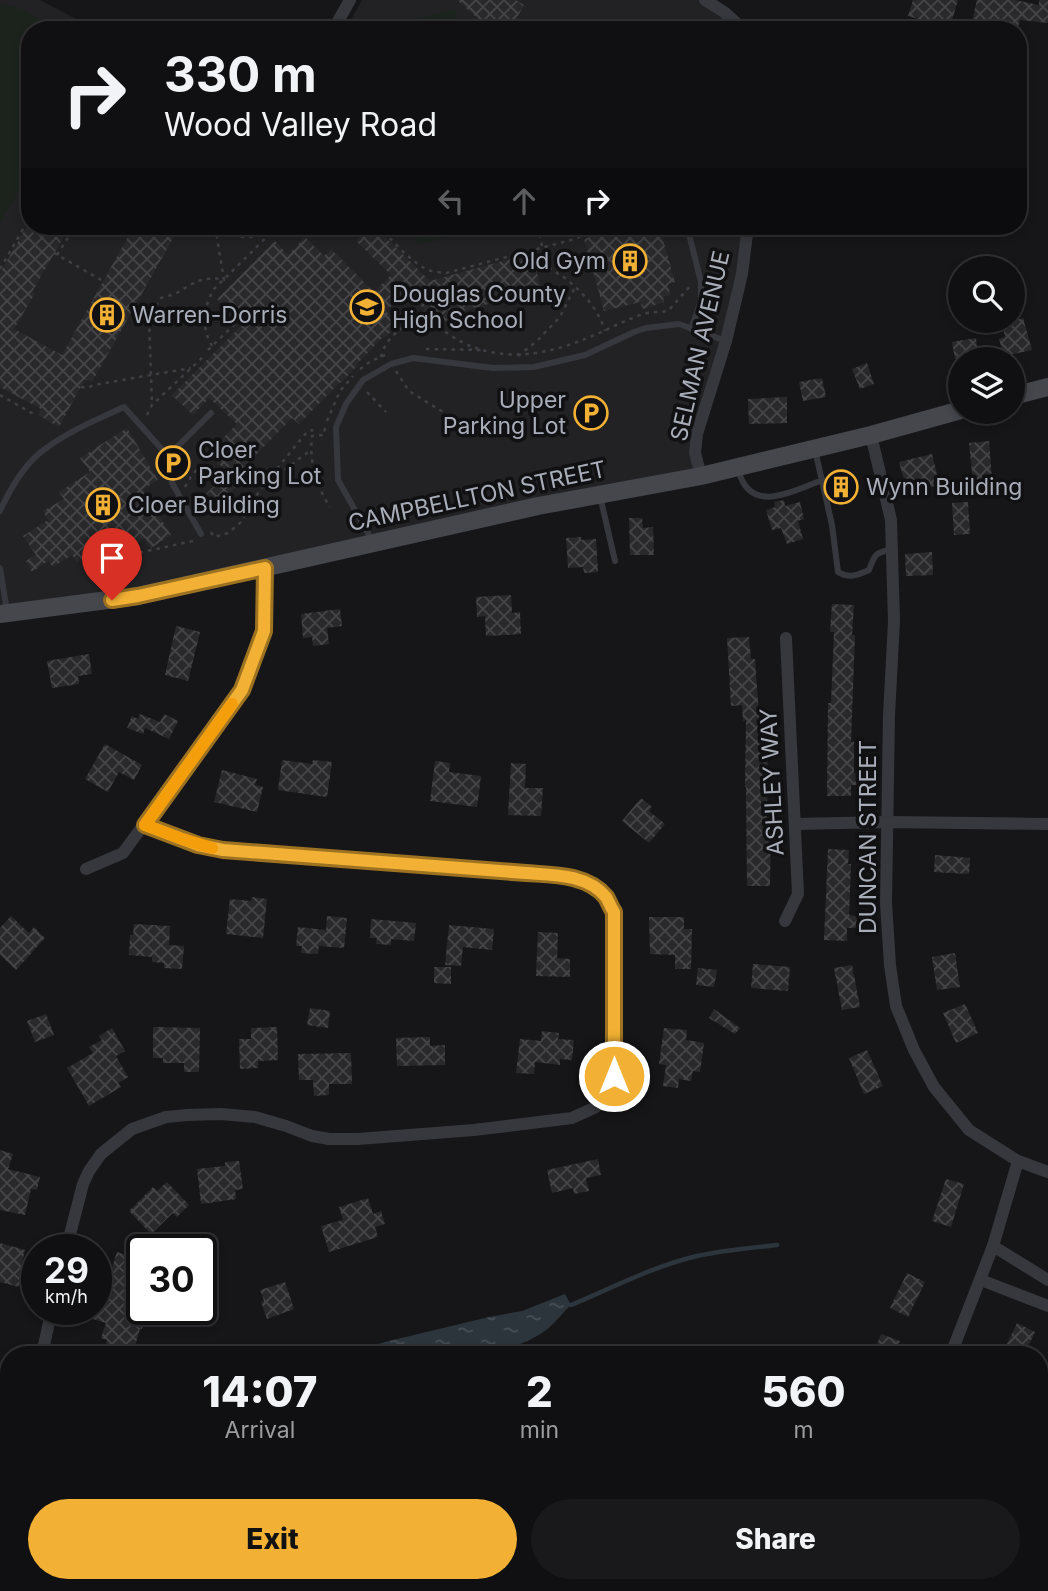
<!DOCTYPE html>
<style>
body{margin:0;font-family:Inter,sans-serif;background:#19191b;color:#f1f3f6;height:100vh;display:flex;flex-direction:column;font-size:26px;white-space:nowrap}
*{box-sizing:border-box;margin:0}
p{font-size:23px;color:#9c9d9f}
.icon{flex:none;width:38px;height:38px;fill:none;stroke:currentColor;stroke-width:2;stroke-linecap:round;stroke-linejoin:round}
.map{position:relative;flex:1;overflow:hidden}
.details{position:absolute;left:0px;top:1346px;width:1048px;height:247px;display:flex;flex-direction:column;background:#101012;border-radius:28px 28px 0 0;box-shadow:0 4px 10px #0003,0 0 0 2px #303032}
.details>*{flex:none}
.hud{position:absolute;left:21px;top:21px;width:1006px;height:214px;border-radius:28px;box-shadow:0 4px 10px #0003,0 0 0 2px #303032;background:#101012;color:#f1f3f6;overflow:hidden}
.controls{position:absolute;left:948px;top:256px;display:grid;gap:14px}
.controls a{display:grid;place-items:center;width:77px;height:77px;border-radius:50%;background:#101012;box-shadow:0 4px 10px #0003,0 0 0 2px #303032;font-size:35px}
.speed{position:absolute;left:21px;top:1234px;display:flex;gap:14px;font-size:35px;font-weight:700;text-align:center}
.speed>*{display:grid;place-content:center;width:91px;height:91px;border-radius:50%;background:#101012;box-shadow:0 4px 10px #0003,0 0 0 2px #303032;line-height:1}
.speed small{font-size:18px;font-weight:400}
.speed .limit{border:4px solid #111;border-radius:10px;background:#fff;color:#111}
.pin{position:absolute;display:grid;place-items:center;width:60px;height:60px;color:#fff;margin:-72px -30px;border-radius:50% 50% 50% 0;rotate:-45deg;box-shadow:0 0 7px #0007}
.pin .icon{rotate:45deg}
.me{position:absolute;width:77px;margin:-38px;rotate:0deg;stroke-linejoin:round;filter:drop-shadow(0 0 5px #0008)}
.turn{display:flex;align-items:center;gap:24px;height:147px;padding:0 28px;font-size:32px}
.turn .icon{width:91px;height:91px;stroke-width:2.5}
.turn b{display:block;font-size:49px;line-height:60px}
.lanes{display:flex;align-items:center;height:66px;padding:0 28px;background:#0003;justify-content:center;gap:35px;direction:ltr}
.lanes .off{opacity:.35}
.eta{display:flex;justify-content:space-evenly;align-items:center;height:119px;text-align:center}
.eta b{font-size:42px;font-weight:800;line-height:49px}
.action{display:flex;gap:14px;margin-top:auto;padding:14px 28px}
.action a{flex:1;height:80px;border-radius:42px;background:#f2b134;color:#111;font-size:28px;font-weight:800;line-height:80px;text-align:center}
.action a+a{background:#19191b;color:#f1f3f6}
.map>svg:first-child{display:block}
</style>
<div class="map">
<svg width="1048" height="1591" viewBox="0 0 1048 1591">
<defs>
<pattern id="water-ripples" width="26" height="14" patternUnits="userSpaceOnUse" patternTransform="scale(1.75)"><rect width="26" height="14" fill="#2c353c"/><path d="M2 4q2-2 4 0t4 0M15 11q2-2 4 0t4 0" fill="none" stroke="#485056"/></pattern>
<pattern id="building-cross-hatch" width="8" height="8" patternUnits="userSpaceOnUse" patternTransform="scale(1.75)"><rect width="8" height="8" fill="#29292c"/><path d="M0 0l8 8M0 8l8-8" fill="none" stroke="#454548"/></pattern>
</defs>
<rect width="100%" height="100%" fill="#161618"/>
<!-- built -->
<g fill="#222225">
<path d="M 0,0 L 40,0 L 97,30 L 30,30 L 30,226 L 748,226 L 742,274 L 697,434 L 701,476 L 265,568 L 0,609 Z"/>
<path d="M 362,0 L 705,0 L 744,30 L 345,30 Z"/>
</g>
<!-- grass -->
<g fill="#1c231d">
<path d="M 0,4 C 21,7 37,15 51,30 L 30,30 L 30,171 L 0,224 Z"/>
<path d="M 455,9 L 461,30 L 372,30 Z"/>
<path d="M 412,226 L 487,226 L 418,245 Z"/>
</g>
<!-- water -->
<path fill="url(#water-ripples)" d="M 565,1294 L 571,1305 C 564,1311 559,1318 552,1325 C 535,1341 507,1350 485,1354 L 346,1354 L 385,1342 L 489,1317 L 522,1311 Z"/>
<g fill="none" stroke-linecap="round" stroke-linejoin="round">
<!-- stream -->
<g stroke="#2c353c" stroke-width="4.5">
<path d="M 571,1305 C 612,1288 654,1266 697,1256 C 723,1250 750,1248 777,1245"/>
<path d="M 186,1591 L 189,1584"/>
</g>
</g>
<!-- building -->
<g fill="url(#building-cross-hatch)">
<path d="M 457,0 L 516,0 L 524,5 L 510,30 L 493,30 L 484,24 Z"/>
<path d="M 913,0 L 958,0 L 949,30 L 933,30 L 935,24 L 908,16 Z"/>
<path d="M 977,0 L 1015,0 L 1039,5 L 1039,0 L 1048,0 L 1048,23 L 1020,20 L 1017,30 L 970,30 Z"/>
<path d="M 27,226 L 70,226 L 32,292 L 35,293 L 14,329 L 62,355 L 134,226 L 180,226 L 92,382 L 85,379 L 59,427 L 38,415 L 41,409 L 0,387 L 0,273 Z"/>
<path d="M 371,226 L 374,226 L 430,281 L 532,253 L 541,289 L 453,314 L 442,325 L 434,318 L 427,326 L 418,317 L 425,310 L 407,291 L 386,311 L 399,324 L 384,338 L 383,337 L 356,365 L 357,366 L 341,383 L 340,382 L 299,424 L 292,418 L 243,468 L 249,474 L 214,509 L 202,498 L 228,472 L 211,457 L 225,444 L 221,440 L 237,424 L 209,398 L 193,415 L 172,395 L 243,324 L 217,299 L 275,241 L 288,255 L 305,237 L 324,256 L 331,249 L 374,292 L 391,275 L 356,241 Z"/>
<path d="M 612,226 L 659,226 L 675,282 L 668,284 L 670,295 L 663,297 L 664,302 L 643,309 L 640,302 L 604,311 L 584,239 L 602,233 L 601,230 Z"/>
<path d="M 1023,318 L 1032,350 L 1004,356 L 999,339 L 1005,337 L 1002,324 Z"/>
<path d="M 976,338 L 979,359 L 955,359 L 952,342 Z"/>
<path d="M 867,363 L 874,384 L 860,389 L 852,369 Z"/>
<path d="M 822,378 L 826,397 L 803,401 L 799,382 Z"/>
<path d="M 787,397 L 787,423 L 749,424 L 748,399 Z"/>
<path d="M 127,428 L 158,480 L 143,489 L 171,535 L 151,548 L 145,538 L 125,551 L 121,545 L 101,557 L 97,551 L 77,563 L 72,555 L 53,567 L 48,561 L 32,572 L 26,561 L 36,555 L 23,536 L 48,520 L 43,511 L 64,499 L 59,492 L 90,472 L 80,458 Z"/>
<path d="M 989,441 L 992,480 L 973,482 L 969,443 Z"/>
<path d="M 932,454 L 940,486 L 907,490 L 899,462 Z"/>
<path d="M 846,476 L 849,495 L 836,497 L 833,479 Z"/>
<path d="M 784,500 L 785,506 L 800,502 L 804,519 L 798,521 L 803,539 L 787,544 L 781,528 L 772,530 L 766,510 L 775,507 L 774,502 Z"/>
<path d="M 968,502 L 970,534 L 954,535 L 952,503 Z"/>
<path d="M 629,518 L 642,518 L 643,528 L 653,527 L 654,555 L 630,555 Z"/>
<path d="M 581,537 L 581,540 L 596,539 L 598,572 L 584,573 L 583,567 L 568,568 L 566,538 Z"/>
<path d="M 932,552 L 933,575 L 906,576 L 905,554 Z"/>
<path d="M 511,595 L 512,613 L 520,612 L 521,634 L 486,636 L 485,616 L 477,617 L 476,597 Z"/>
<path d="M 832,604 L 854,605 L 852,635 L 855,635 L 851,742 L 854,742 L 854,773 L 857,773 L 857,785 L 851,785 L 851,796 L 827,796 L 828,703 L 831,703 L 834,632 L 830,632 Z"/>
<path d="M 340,609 L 342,626 L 327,628 L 329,644 L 313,646 L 312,637 L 303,638 L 301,614 Z"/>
<path d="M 176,626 L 200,632 L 188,681 L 165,675 Z"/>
<path d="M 749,637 L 751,659 L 755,659 L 760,730 L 768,730 L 767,822 L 771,822 L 770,886 L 747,886 L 746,787 L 745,787 L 746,720 L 743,721 L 742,705 L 731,706 L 727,638 Z"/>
<path d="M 89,654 L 92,674 L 78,676 L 79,684 L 52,688 L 47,661 Z"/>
<path d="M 140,714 L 160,722 L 164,714 L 178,721 L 169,739 L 145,728 L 143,734 L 127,728 L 132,716 L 138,719 Z"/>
<path d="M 105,744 L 142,765 L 134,780 L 119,772 L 108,792 L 85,779 Z"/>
<path d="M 282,760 L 312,764 L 313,760 L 332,762 L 327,797 L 278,790 Z"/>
<path d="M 435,761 L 450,763 L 449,772 L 481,776 L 477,807 L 430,801 Z"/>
<path d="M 511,763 L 526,764 L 525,788 L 543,788 L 541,816 L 508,815 Z"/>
<path d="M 222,770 L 257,779 L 255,785 L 263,787 L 257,812 L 214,802 Z"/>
<path d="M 641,798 L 652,807 L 649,811 L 665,824 L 649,843 L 622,821 Z"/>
<path d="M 828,849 L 849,850 L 848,864 L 851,864 L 849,915 L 857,916 L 856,928 L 847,928 L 847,941 L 824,940 Z"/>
<path d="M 935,855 L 970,858 L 969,874 L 934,872 Z"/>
<path d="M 252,897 L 267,899 L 263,938 L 226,934 L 230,899 L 251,901 Z"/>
<path d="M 11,916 L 29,933 L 34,927 L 45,938 L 16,970 L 0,955 L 0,928 Z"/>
<path d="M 327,916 L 347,918 L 344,948 L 319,946 L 318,954 L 301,953 L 302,946 L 296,946 L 298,927 L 326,930 Z"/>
<path d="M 649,917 L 684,917 L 684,929 L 692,929 L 691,969 L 675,969 L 675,955 L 650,954 Z"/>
<path d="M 371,919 L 416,923 L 414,941 L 391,939 L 391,945 L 376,944 L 377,938 L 370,938 Z"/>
<path d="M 134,924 L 170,926 L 169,945 L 184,946 L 182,969 L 164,968 L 164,963 L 152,962 L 152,957 L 129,955 L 130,935 L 133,935 Z"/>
<path d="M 449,925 L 494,929 L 492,950 L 463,947 L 461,966 L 445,965 Z"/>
<path d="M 538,932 L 558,933 L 557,958 L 570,959 L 570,977 L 536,976 Z"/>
<path d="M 955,953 L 960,987 L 937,990 L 932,957 Z"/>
<path d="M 753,964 L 790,967 L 788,991 L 751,988 Z"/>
<path d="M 852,965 L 860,1007 L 842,1010 L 834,968 Z"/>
<path d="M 434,967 L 451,967 L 451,984 L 434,983 Z"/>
<path d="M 698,968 L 717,970 L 714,987 L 696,985 Z"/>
<path d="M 965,1004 L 978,1033 L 956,1043 L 943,1013 Z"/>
<path d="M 310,1008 L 330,1011 L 328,1028 L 307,1025 Z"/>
<path d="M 714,1009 L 740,1028 L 735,1034 L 709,1018 Z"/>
<path d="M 46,1014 L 54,1035 L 35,1042 L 27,1021 Z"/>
<path d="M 153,1027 L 200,1028 L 199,1072 L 184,1072 L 184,1063 L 163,1063 L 163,1058 L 153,1058 Z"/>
<path d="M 277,1027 L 278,1060 L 258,1061 L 258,1068 L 240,1069 L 239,1039 L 251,1039 L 251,1028 Z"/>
<path d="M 112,1028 L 125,1051 L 116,1056 L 128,1077 L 118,1083 L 121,1087 L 89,1106 L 67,1068 L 93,1053 L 89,1047 L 102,1040 L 99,1036 Z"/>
<path d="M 664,1028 L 687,1030 L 686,1040 L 704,1043 L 700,1072 L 693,1071 L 691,1081 L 679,1079 L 678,1088 L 663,1086 L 666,1065 L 659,1064 Z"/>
<path d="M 542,1031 L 559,1033 L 558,1039 L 574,1040 L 572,1060 L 560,1059 L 560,1065 L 535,1062 L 534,1074 L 516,1073 L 520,1039 L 541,1041 Z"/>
<path d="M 430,1037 L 430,1046 L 445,1045 L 445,1065 L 397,1066 L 396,1038 Z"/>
<path d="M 867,1050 L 883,1086 L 864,1094 L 849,1058 Z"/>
<path d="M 351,1053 L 352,1084 L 329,1084 L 329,1095 L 314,1096 L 313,1080 L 299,1080 L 298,1054 Z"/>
<path d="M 0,1150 L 13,1154 L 8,1169 L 40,1177 L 37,1190 L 31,1189 L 25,1215 L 0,1210 Z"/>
<path d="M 598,1159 L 601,1175 L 586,1178 L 589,1191 L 574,1194 L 573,1188 L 552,1193 L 547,1170 Z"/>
<path d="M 239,1161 L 243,1189 L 235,1190 L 236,1199 L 201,1204 L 197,1169 L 225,1166 L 225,1162 Z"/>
<path d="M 946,1179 L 964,1184 L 951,1227 L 932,1221 Z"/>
<path d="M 167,1182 L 189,1205 L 177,1217 L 173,1213 L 151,1234 L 129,1211 L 153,1187 L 157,1191 Z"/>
<path d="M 368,1198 L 373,1214 L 381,1211 L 385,1224 L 375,1227 L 378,1237 L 329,1252 L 321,1226 L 343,1220 L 339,1207 Z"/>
<path d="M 0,1243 L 25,1250 L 22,1263 L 26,1264 L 19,1287 L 0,1282 Z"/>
<path d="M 117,1252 L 142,1260 L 142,1278 L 130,1313 L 146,1318 L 142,1329 L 140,1329 L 133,1353 L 119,1349 L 118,1354 L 104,1351 L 107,1340 L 101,1338 L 106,1323 L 89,1318 L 91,1309 L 96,1309 L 96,1303 L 100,1304 Z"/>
<path d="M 907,1273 L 925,1282 L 908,1317 L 890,1308 Z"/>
<path d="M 285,1282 L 294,1309 L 267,1319 L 261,1302 L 264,1301 L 260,1290 Z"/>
<path d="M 1017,1323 L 1035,1332 L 1025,1353 L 1007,1344 Z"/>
<path d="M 881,1334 L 900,1341 L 895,1354 L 873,1354 Z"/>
</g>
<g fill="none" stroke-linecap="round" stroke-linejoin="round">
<!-- path -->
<g stroke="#3d3f44" stroke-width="2.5" stroke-dasharray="3.5 5" stroke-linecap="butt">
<path d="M 218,226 C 234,240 250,239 270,233"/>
<path d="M 378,226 C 391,239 408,259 424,268 C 431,272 439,272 446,273 L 571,240 L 587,234 L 594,226"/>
<path d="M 538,226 C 541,239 543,258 551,269 C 555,273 560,274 565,278 C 583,293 598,308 605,331"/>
<path d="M 54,253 L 103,281"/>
<path d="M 57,255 L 67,239 L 89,226"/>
<path d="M 0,269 L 30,217"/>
<path d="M 156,306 L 161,298 L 175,294 L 197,281 L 213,278 L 224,280 L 215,226"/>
<path d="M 151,312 L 149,317 L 152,405"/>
<path d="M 432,321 C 480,365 535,361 592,336 C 610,329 628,318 647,313 C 654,312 661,312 668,311 L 692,284"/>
<path d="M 212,346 C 201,327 203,308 214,289 L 278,226"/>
<path d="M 426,349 L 482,350"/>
<path d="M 208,350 L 239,320"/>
<path d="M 518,356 L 538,340 L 560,317 L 575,287"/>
<path d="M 381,357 C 383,345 395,331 406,326 C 412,323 418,324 424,323"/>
<path d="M 360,369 L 371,361 L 385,355"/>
<path d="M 396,371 L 409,391 L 461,423 L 476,430 L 497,427"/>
<path d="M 81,387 L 87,388 L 94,385 L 191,368"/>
<path d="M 367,392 L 386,412"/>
<path d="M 0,395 L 37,416"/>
<path d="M 147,415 L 152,405 L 204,356"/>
<path d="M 327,421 L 340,391 L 353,376"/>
<path d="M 325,428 L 324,435 L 312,436 C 309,462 316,486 330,507"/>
<path d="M 271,480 L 307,453 L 312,452"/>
<path d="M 185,487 L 192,475 L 223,442"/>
<path d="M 211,532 L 214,537 L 228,533 L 241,522 L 260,490 L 301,439 L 307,432 L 312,430 L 312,436"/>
<path d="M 94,553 L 99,561 L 106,560 L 193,541"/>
</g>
<!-- service -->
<g stroke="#37383d" stroke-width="6">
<path d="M 687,226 L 701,282 L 701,301 L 691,329"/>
<path d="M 815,450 L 832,525 L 838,572 C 849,579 858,575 869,570 C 875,554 875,553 892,549"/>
<path d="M 168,456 L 211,413"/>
<path d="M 738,469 C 750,517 793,490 823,480"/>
<path d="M 600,496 L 615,561"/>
<path d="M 0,511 C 10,489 25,463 45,449 C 69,431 98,419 124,407 L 168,456 L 172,483 L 201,534"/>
<path d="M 373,542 L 338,480 L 336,427 L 346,404 L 363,380 L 391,364 L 413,358 L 493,368 L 534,367 L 585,355 L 634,332 L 646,328 L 679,324 L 726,341"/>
<path d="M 0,568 L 7,611"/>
</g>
<!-- minor -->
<g stroke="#37383d" stroke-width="12">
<path d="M 705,0 L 724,12 L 744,30"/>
<path d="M 333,30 L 350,0"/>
<path d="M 871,435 L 891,520 L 894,621 L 889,715 L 886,903 L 890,965 L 896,1006 L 914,1050 L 934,1087 L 969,1130 L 1018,1161 L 1048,1172"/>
<path d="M 701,476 L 695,453 L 697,434 L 726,341 L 742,274 L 748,226"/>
<path d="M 795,824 L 888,822 L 1048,824"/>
<path d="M 86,869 L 123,853 L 242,690 L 264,631 L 265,568"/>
<path d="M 785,921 L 798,894 L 786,638"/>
<path d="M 993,1246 L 1048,1280"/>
<path d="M 66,1250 L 83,1184 L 89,1171 L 101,1154 L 132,1129 L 166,1117 L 187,1115 L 221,1114 L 255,1117 L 286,1126 L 312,1136 L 329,1139 L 358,1139 L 474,1130 L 572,1118 L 596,1107 L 607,1095 L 614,1076 L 614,912 C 611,908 609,901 606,897 C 587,874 553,875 526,873 L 223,850 L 198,845 L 145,825"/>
<path d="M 981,1280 L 1048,1306"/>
<path d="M 42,1354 L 52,1309"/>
<path d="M 951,1354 L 993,1246 L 1018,1161"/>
<path d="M 1040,1500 L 1048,1505"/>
<path d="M 397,1584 L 410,1591"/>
<path d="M 841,1591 L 844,1584"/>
</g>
<!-- secondary -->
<g stroke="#45474d" stroke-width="18">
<path d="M 1013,396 L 1048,387"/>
<path d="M 0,614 L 138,596 L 538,506 L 701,476 L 871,435 L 961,410"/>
</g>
</g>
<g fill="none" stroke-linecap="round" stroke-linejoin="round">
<defs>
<path id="route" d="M 112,600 L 138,596 L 265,568 L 264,631 L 242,690 L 145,825 L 198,845 L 223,850 L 526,873 C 553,875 587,874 606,897 C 609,902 611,908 614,912 L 614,1076"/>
</defs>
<!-- route casing -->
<use href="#route" stroke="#9d7322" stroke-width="18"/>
<!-- route -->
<use href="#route" stroke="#f2b134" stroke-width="12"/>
<!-- slow -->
<path stroke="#f59e0b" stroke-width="12" d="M 212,848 L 182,839 L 145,825 L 232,704"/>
</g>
<!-- icons -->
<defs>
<symbol id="building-ring" viewBox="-11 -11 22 22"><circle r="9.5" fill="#111113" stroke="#f2b134" stroke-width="1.5"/><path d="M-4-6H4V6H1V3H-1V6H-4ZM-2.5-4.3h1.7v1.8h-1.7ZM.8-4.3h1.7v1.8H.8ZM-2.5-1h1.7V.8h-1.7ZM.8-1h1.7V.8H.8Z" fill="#f2b134"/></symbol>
<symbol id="school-ring" viewBox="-11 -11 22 22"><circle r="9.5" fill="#111113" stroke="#f2b134" stroke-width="1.5"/><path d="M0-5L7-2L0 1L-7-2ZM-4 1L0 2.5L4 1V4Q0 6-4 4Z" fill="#f2b134"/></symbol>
<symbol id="parking-ring" viewBox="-11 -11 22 22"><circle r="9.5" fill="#111113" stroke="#f2b134" stroke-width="1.5"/><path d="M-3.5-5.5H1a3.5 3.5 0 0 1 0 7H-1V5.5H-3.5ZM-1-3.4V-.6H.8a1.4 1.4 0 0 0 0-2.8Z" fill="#f2b134"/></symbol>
</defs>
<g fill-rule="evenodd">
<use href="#building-ring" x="611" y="242" width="38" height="38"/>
<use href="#school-ring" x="348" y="288" width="38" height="38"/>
<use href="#building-ring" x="88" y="296" width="38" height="38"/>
<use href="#parking-ring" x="572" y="394" width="38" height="38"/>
<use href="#parking-ring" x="154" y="444" width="38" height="38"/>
<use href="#building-ring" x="822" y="468" width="38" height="38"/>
<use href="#building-ring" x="84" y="486" width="38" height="38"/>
</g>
<g text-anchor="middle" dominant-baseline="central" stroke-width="7" stroke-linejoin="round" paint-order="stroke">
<!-- poi labels -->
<g font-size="23" fill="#a8adb8" stroke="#111113" text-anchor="start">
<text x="606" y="261" text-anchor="end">Old Gym</text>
<text x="392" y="294">Douglas County<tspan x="392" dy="26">High School</tspan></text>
<text x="132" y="315">Warren-Dorris</text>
<text x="566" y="400" text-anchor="end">Upper<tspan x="566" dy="26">Parking Lot</tspan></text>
<text x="198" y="450">Cloer<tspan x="198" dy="26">Parking Lot</tspan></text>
<text x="866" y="487">Wynn Building</text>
<text x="128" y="505">Cloer Building</text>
</g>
<!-- street labels -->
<g font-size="23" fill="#a8adb8" stroke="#111113">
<text transform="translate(700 346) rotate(-77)">SELMAN AVENUE</text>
<text transform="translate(477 496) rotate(-12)">CAMPBELLTON STREET</text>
<text transform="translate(772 782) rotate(-93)">ASHLEY WAY</text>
<text transform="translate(868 837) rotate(-90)">DUNCAN STREET</text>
</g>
</g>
</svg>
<div class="controls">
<a><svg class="icon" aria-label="search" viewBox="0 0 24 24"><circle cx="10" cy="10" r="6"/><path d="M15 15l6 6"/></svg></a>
<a><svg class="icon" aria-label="layers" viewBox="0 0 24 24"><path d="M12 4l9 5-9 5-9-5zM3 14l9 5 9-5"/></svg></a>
</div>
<div class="speed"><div>29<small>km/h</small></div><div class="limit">30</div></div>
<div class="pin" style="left:112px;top:600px;background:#d93025"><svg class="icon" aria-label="arrive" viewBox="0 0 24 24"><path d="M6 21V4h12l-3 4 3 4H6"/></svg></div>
<svg class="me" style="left:614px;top:1076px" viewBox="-20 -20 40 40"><circle r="17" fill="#f2b134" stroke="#fff" stroke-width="3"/><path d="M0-11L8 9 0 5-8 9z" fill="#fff"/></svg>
<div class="hud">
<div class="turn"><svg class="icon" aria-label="right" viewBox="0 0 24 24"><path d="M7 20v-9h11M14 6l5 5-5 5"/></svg><div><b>330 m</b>Wood Valley Road</div></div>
<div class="lanes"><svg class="icon off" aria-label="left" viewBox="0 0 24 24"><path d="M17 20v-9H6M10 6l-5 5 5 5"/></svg><svg class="icon off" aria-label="ahead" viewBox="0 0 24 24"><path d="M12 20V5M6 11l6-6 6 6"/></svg><svg class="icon" aria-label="right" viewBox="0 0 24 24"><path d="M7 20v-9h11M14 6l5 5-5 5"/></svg></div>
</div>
<section class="details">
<div class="eta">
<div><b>14:07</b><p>Arrival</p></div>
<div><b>2</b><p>min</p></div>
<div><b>560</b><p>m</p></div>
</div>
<div class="action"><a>Exit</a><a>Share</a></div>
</section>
</div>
